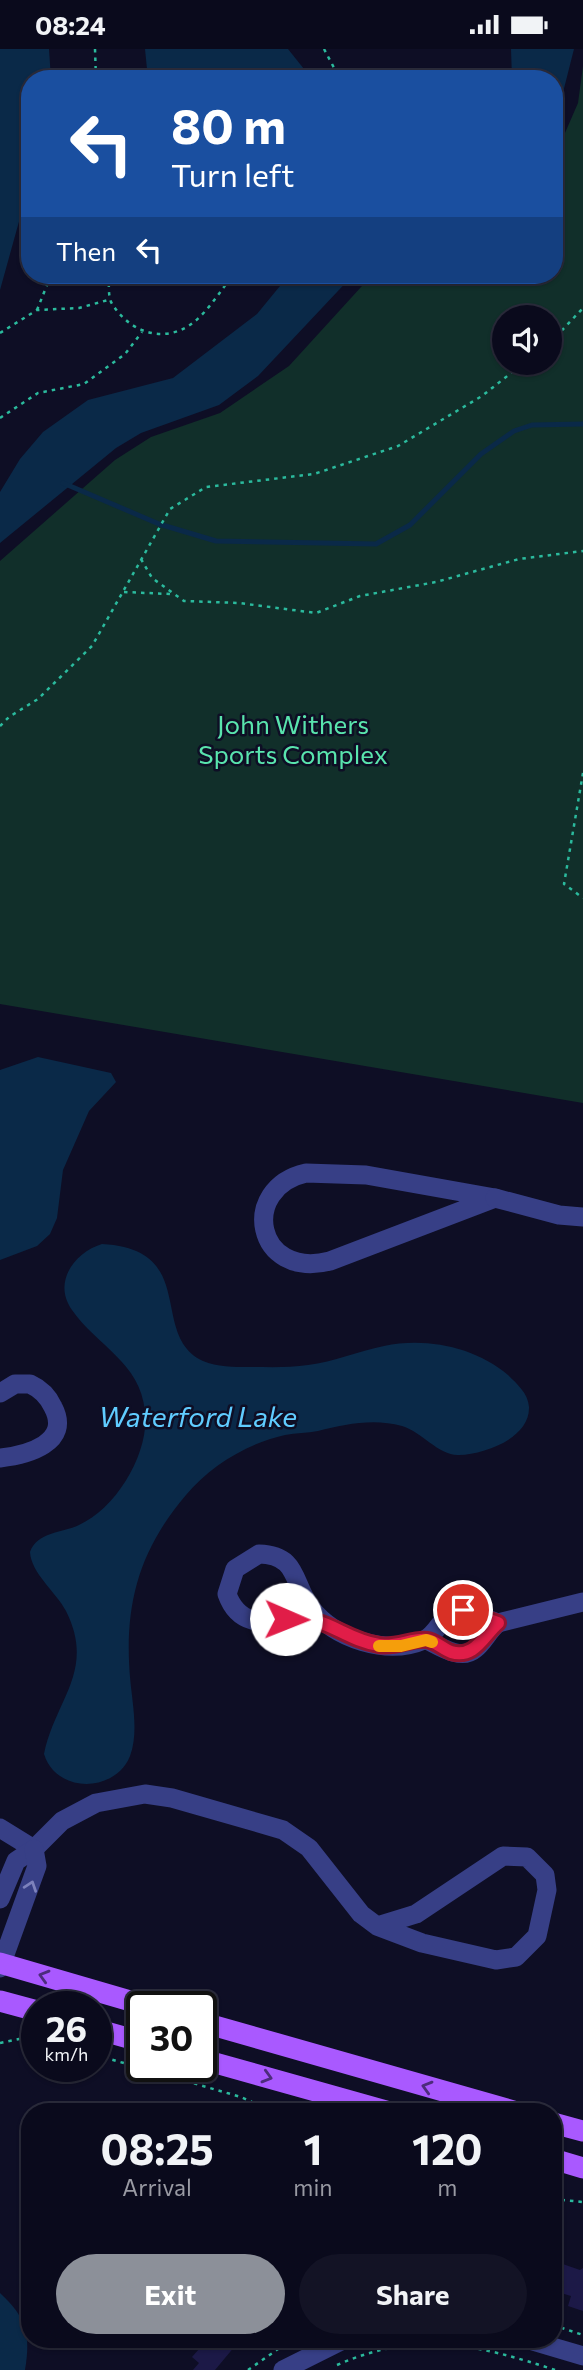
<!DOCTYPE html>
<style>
body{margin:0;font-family:Commissioner,sans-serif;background:#131325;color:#f1f3f6;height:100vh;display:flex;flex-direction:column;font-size:26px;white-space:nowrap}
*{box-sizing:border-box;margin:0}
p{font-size:23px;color:#999aa3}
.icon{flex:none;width:38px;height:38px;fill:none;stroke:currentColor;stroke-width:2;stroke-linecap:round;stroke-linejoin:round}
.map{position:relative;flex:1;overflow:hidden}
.side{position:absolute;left:21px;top:2054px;width:541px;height:245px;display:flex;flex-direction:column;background:#0a0a1c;border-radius:28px;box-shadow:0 2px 5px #0004,0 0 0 2px #2a2b3b}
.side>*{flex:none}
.hud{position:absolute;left:21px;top:21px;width:542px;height:214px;border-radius:28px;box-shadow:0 2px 5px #0004,0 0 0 2px #2a2b3b;background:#1a4fa0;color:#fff;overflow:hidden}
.fabs{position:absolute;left:492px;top:256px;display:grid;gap:14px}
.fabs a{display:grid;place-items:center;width:70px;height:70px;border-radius:50%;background:#0a0a1c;box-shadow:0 2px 5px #0004,0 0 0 2px #2a2b3b;font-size:35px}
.speed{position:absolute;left:21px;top:1942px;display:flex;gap:14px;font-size:35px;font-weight:700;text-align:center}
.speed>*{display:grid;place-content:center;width:91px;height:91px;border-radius:50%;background:#0a0a1c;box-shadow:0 2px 5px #0004,0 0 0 2px #2a2b3b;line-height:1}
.speed small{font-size:18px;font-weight:400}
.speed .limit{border:4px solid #111;border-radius:10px;background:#fff;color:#111}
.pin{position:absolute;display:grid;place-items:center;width:60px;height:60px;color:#fff;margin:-30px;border:4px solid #fff;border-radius:50%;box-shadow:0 2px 7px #0007}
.me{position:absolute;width:77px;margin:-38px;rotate:91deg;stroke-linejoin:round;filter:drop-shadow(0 0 5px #0008)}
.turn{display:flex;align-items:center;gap:24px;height:147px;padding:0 35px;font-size:32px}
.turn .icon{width:91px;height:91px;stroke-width:2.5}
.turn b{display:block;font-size:49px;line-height:60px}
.then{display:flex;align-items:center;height:66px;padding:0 35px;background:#0003;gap:14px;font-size:26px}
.eta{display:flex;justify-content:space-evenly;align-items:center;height:119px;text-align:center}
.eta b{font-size:42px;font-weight:700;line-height:49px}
.action{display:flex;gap:14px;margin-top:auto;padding:14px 35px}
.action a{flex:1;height:80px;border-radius:42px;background:#8c9099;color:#fff;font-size:28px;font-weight:700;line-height:80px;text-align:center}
.action a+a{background:#131325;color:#f1f3f6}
.status{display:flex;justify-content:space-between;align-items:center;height:49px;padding:0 35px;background:#0a0a1c;direction:ltr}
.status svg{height:19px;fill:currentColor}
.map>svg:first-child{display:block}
</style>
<div class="status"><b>08:24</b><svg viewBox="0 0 49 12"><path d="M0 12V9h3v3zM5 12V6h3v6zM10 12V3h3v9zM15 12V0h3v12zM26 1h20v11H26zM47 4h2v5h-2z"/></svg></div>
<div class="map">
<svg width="583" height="2321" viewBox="0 0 583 2321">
<rect width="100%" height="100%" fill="#0e0e25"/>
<!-- green -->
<path fill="#112f2a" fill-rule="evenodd" d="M 583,17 L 583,1054 L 0,955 L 0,512 L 115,411 L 151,388 L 220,364 L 289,317 L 372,226 L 555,226 L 555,107 L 578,54 ZM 504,268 L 550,268 L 550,313 L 504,313 Z"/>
<!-- water -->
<g fill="#0a2948">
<path d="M 0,0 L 49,0 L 51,30 L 30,30 L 30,133 L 0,241 Z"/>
<path d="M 145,0 L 288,0 L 312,30 L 148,30 Z"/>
<path d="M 511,0 L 574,0 L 555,75 L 555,30 L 512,30 Z"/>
<path d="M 289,226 L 353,226 L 258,327 L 219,356 L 141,384 L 116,399 L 0,494 L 0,443 L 20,410 L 43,383 L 88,351 L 173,329 L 257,265 Z"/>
<path d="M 38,1008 L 111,1024 L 116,1033 L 89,1062 L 63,1121 L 57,1169 L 50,1185 L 37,1197 L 0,1211 L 0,1021 Z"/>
<path d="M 102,1195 C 200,1200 148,1286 203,1312 C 217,1318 234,1318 249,1318 C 268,1318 289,1319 308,1316 C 334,1313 358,1302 384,1297 C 426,1288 475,1298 508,1326 C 517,1335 528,1344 529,1358 C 530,1389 485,1405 459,1406 C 439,1407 422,1383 402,1377 C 374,1369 345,1375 318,1382 C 307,1384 296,1384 285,1386 C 248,1394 210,1417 186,1446 C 139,1501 124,1556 130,1628 C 132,1653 139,1683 130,1707 C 116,1743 57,1746 44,1705 C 55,1651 96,1622 66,1562 C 56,1543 31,1524 30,1503 C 37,1483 62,1484 79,1476 C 117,1459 150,1403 145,1362 C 140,1313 97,1297 72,1261 C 52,1233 75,1203 102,1195 Z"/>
<path d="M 0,2244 C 26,2268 31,2285 25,2321 L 0,2321 Z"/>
</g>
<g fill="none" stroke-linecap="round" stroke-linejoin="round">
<!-- stream -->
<path stroke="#0a2948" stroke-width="5" d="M 63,434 L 159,475 L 216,492 L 376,495 L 410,476 L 481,405 L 514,382 L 532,376 L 583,375"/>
</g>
<!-- building -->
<g fill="#1c1947">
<path d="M 557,2213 L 580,2221 L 583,2219 L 583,2262 L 568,2257 L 571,2247 L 561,2244 L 563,2237 L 553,2234 Z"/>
<path d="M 207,2291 L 228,2291 L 235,2297 L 215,2321 L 193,2321 L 199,2314 L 192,2308 Z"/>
</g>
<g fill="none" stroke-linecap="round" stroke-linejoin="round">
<!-- path -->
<g stroke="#2bba9d" stroke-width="2.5" stroke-dasharray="3.5 5" stroke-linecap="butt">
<path d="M 95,0 L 96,30"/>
<path d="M 324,0 L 340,30"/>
<path d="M 109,226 C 109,234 108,246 111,253 C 129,284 165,296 194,273 C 209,261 221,241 233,226"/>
<path d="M 37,261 L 51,226"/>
<path d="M 0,284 L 37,261 L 79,259 L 108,251"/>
<path d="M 550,294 L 583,259"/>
<path d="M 0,369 L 38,344 L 84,335 L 125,305 L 142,283"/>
<path d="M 141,510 L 152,529 L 184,552 L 239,554 L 316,564 L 360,547 L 436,533 L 519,510 L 583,502"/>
<path d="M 124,543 L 170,545"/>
<path d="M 0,677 L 9,668 L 38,650 L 92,597 L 170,460 L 206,438 L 314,425 L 398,397 L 482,347 L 525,313"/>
<path d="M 583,724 L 564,835 L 583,849"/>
<path d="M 0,1994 L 19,1990 L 37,1992"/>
<path d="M 96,2006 L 241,2048 L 274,2063"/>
<path d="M 553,2150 L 583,2153"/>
<path d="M 553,2276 L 583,2286"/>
<path d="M 337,2316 C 417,2281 476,2295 555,2321"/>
<path d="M 248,2321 L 291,2291"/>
</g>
<!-- minor -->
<g stroke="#373f86" stroke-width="19">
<path d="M 306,1124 L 366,1126 L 495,1149 L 330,1212 C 255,1231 239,1139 306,1124 Z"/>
<path d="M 495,1149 L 559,1166 L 583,1168"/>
<path d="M 0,1344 L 15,1335 L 30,1335 C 41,1340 48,1347 53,1358 C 72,1394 27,1406 0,1409"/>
<path d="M 322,1571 C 286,1566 243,1590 227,1545 L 235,1520 L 259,1505 C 299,1506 292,1534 311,1559 C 335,1590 387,1607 424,1591 C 436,1586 442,1568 454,1561 L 470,1563 L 498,1574 L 583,1553"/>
<path d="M 427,1591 C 439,1597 461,1612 475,1600 C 484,1593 489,1581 498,1574"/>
<path d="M 0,1779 L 34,1800"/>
<path d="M 0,1850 L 16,1812 L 34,1800 L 62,1772 L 96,1754 L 145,1745 L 172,1749 L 283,1781 L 309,1799 L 361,1865 L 377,1877 L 422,1894 L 496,1911 L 516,1908 L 537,1887 L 547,1841 L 545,1826 L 527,1808 L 503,1807 L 416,1865 L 377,1877"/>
<path d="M 0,1919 L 37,1817 L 34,1800"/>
<path d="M 529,2291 L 583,2307"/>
<path d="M 283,2321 L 343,2291"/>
</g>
<!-- major -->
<g stroke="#a959ff" stroke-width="21">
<path d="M 0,1914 L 151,1958"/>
<path d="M 0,1952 L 37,1962"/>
<path d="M 201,1973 L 517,2063"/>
<path d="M 96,1980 L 142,1993"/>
<path d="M 201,2010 L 390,2063"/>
<path d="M 553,2074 L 583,2082"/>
<path d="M 553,2110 L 583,2119"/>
</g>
</g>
<!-- one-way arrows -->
<defs><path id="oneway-chevron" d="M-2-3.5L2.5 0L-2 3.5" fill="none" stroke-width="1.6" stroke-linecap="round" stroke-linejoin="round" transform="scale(1.75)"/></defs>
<use stroke="#7d82bc" href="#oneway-chevron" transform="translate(31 1837) rotate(-71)"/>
<g stroke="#4c2c7c">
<use href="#oneway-chevron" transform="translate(44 1927) rotate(-164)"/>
<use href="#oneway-chevron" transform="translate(267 2028) rotate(16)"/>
<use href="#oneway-chevron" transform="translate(427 2038) rotate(-164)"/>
</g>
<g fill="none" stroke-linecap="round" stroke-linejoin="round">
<defs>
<path id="route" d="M 286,1570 C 326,1565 342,1590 379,1596 C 396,1599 413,1589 427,1591 C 435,1592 443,1600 451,1603 C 475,1610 483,1587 498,1574 L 463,1561"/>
</defs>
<!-- route casing -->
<use href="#route" stroke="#92132f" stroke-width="18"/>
<!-- route -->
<use href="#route" stroke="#e11d48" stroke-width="12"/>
<!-- slow -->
<path stroke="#f59e0b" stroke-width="12" d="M 379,1597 L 401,1597 L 426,1591 L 432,1593"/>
</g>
<g text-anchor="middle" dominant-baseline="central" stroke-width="5" stroke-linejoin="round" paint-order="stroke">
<!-- park labels -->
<g font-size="26" fill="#59e4ad" stroke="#0e0e25">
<text x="293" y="674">John Withers<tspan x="293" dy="30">Sports Complex</tspan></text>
</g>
<!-- water labels -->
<g font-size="28" font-style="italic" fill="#60ccff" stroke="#0e0e25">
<text x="198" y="1367">Waterford Lake</text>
</g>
</g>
</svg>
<div class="fabs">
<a><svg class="icon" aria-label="sound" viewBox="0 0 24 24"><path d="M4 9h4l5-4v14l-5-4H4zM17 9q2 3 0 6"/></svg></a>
</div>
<div class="speed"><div>26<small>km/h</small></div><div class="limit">30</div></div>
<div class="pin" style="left:463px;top:1561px;background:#d93025"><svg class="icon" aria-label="arrive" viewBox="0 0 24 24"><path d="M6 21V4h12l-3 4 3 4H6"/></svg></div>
<svg class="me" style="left:286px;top:1570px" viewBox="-20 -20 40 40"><circle r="19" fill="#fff"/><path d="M0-13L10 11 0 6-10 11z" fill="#e11d48"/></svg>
<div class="hud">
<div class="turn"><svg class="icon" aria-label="left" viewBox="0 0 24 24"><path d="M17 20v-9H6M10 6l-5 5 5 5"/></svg><div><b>80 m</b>Turn left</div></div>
<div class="then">Then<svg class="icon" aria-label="left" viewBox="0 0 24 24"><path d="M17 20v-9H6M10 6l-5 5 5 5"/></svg></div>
</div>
<section class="side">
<div class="eta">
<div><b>08:25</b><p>Arrival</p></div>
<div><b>1</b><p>min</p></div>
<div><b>120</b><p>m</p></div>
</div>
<div class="action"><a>Exit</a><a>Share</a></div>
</section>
</div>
